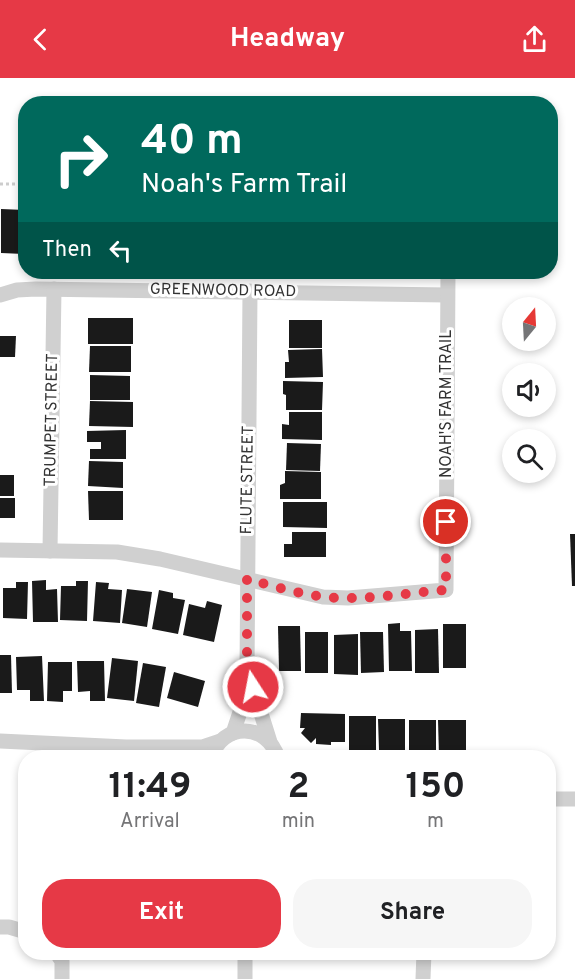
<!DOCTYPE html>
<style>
body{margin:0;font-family:Overpass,sans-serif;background:#f6f6f6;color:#202124;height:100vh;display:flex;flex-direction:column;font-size:22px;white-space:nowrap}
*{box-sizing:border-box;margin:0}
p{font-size:20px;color:#757577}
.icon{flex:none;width:33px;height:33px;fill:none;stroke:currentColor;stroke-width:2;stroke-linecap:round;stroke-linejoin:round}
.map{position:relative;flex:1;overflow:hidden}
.sheet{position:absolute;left:18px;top:672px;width:538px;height:210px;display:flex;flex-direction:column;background:#fff;border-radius:24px;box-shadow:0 3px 9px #0003}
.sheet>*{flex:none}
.guide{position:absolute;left:18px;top:18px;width:540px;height:183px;border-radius:24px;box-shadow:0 3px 9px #0003;background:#00695c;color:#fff;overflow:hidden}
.needle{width:39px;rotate:18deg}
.fabs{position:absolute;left:502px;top:219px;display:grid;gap:12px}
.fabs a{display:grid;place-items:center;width:54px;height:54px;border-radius:50%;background:#fff;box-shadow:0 3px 9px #0003;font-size:30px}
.pin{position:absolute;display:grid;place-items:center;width:51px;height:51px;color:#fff;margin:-26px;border:3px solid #fff;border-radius:50%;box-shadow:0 2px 6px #0007}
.me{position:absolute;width:66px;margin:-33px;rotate:349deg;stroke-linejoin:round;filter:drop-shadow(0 0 4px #0008)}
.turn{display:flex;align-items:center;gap:21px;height:126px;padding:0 24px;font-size:27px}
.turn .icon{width:78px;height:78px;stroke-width:2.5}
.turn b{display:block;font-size:42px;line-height:51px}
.then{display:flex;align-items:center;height:57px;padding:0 24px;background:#0003;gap:12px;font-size:22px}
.eta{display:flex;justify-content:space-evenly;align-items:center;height:102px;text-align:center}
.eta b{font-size:36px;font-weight:700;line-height:42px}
.action{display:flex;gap:12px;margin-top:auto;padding:12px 24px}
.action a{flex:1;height:69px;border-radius:24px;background:#e63946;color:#fff;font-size:24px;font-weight:700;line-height:69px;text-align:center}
.action a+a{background:#f6f6f6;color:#202124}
header{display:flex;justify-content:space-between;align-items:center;height:78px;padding:0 24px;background:#e63946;color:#fff;font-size:27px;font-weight:700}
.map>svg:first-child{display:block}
</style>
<header><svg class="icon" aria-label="back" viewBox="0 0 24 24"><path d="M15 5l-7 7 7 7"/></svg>Headway<svg class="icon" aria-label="share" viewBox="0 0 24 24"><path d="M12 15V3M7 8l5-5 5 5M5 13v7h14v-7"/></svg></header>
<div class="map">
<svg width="575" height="901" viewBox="0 0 575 901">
<rect width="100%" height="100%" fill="#fff"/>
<!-- building -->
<g fill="#1a1a1a">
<path d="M 1,131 L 25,132 L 24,176 L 1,175 Z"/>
<rect x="88" y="240" width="45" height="26"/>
<rect x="289" y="242" width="33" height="28"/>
<path d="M 0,258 L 16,258 L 15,279 L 0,279 Z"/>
<path d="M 90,268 L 131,268 L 131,294 L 89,294 Z"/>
<path d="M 322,271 L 323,299 L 285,300 L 285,284 L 289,284 L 288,272 Z"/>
<path d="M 90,297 L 130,298 L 130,322 L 90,322 Z"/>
<path d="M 283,303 L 323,304 L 322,332 L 286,332 L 286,317 L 283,316 Z"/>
<path d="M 90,323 L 133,324 L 133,349 L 89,348 Z"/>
<path d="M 289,334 L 322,334 L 322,362 L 282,361 L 282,346 L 289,347 Z"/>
<path d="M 126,352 L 126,381 L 90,381 L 90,371 L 101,371 L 101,364 L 87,364 L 87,353 Z"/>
<path d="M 287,365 L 321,366 L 320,393 L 286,392 Z"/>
<path d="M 89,383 L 123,384 L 123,410 L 88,408 Z"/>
<path d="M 285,393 L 321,394 L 321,421 L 280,421 L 280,407 L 285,405 Z"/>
<rect x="0" y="397" width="14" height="21"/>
<path d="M 88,413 L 123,413 L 123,442 L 89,442 Z"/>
<rect x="0" y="420" width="15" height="20"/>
<path d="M 283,424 L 327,424 L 327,450 L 283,449 Z"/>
<path d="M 292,454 L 326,454 L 326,479 L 284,479 L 284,466 L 292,466 Z"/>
<path d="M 570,456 L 575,456 L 575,508 L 572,508 Z"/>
<path d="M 46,502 L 46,512 L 57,511 L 58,544 L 33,544 L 32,503 Z"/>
<path d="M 76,503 L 88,503 L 87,543 L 60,542 L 61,508 L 76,508 Z"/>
<path d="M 16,504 L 28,504 L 27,541 L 3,540 L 3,510 L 16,510 Z"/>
<path d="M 96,504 L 109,505 L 108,511 L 122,512 L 120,545 L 93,543 Z"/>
<path d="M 127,511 L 152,514 L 147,549 L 122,545 Z"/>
<path d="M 159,512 L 173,515 L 173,520 L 185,522 L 178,556 L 152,551 Z"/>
<path d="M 207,523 L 222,527 L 214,564 L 183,557 L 189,526 L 205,530 Z"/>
<path d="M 400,545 L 400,553 L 411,553 L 412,593 L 389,593 L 388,546 Z"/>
<rect x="443" y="546" width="23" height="44"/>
<path d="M 278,548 L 300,548 L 301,593 L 279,593 Z"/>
<path d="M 438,551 L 439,595 L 415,595 L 415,552 Z"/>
<rect x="305" y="554" width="23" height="41"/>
<path d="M 360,554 L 383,554 L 384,594 L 361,595 Z"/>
<path d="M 358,556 L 358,597 L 334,596 L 334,557 Z"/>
<path d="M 0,577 L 11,577 L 12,615 L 0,615 Z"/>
<path d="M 42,578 L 44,623 L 30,623 L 30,612 L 17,612 L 16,579 Z"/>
<path d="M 112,580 L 138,583 L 134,623 L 107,620 Z"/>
<path d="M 77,583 L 104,583 L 105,623 L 90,623 L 90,613 L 78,614 Z"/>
<path d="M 48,584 L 72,584 L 72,613 L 63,613 L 63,624 L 47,623 Z"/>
<path d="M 143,585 L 166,589 L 159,629 L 136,625 Z"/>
<path d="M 174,594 L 205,603 L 198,629 L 167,620 Z"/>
<path d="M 301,635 L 345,636 L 345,664 L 331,664 L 331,667 L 316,666 L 316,660 L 311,665 L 301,655 L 305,650 L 300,650 Z"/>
<path d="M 349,638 L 376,638 L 376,675 L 349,674 Z"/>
<path d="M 378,641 L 405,641 L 405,680 L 393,680 L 393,672 L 390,672 L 390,678 L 382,678 L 382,672 L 379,672 Z"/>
<path d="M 409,642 L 436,642 L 436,678 L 409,680 Z"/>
<path d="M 438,642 L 466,642 L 466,680 L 439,678 Z"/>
</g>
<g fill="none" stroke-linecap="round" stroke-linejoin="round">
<!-- path -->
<path stroke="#cdcdcd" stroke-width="3" stroke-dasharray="3 3" stroke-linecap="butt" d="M 0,106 L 26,106"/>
<!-- minor -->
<g stroke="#d0d0d0" stroke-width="15">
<path d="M 0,217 L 17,212 L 36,211 L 447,217"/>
<path d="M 0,472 L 117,474 L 160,481 L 323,519 L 348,520 L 446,512 L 448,194"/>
<path d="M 50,473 L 54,211"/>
<path d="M 249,597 L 270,664"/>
<path d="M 233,655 L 244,622 L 247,591 L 250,213"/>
<path d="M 0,663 L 126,669 L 202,669 L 220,663"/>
<path d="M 211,680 C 222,644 267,644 278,680"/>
<path d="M 549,721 L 575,721"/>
<path d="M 0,849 L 9,849 L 26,854"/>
<path d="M 56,874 L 62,883 L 62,901"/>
<path d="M 245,901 L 245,874"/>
<path d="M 423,901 L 424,874"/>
</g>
</g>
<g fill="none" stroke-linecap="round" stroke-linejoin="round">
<!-- route -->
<path stroke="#e63946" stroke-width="10" stroke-dasharray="0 18" d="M 253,609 L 247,591 L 247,501 C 273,508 299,516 325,519 C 364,523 406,515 446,512 L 446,444"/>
</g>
<g text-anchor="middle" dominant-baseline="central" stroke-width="6" stroke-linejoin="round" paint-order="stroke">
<!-- street labels -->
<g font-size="16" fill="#333" stroke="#fff">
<text transform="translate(223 213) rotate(1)">GREENWOOD ROAD</text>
<text transform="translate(447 326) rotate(-90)">NOAH'S FARM TRAIL</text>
<text transform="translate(52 342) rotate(-89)">TRUMPET STREET</text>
<text transform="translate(248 402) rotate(-89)">FLUTE STREET</text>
</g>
</g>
</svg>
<div class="fabs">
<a><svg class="needle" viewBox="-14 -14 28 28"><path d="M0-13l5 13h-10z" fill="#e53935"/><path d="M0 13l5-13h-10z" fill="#757577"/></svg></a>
<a><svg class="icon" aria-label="sound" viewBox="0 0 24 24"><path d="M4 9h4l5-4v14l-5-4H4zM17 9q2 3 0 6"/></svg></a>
<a><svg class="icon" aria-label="search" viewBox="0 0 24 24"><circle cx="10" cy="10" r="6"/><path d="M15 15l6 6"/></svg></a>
</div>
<div class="pin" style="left:446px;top:444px;background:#d93025"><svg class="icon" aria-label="arrive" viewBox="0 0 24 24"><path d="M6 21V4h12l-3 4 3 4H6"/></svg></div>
<svg class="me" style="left:253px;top:609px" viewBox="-20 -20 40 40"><circle r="17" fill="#e63946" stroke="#fff" stroke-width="3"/><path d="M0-11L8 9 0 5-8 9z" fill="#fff"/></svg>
<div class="guide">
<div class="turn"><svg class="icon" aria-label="right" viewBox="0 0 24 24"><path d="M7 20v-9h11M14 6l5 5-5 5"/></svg><div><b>40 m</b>Noah's Farm Trail</div></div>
<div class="then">Then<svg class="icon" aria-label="left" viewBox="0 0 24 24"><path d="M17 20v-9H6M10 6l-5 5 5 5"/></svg></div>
</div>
<section class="sheet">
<div class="eta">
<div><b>11:49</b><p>Arrival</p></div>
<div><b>2</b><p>min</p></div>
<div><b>150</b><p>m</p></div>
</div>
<div class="action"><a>Exit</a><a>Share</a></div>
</section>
</div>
